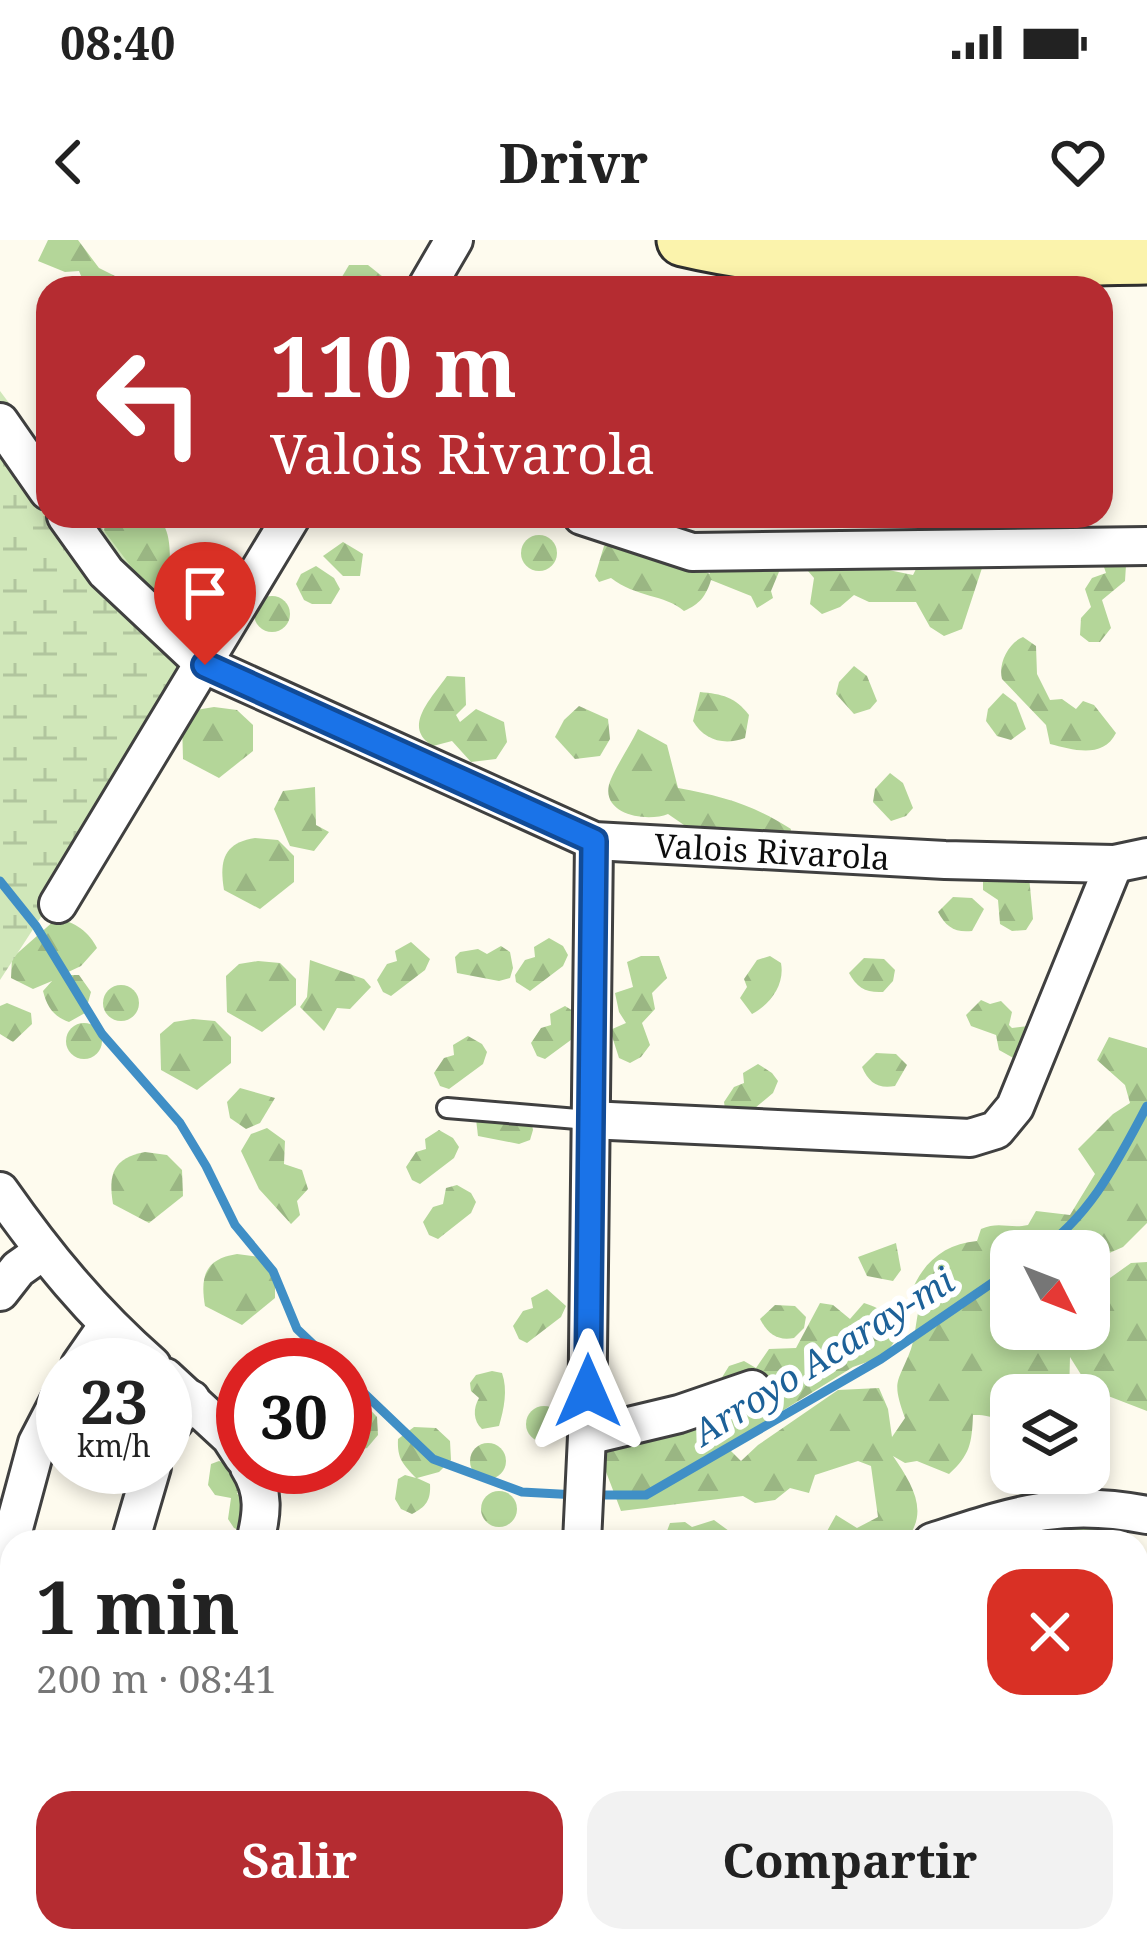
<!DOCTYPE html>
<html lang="es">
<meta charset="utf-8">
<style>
body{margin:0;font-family:"Noto Serif",serif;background:#f2f2f2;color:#222;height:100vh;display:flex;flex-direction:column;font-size:45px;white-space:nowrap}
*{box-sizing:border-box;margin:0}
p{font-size:39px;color:#767676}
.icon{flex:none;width:66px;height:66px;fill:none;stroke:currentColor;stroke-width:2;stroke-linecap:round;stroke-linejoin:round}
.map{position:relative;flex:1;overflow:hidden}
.sheet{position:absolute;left:0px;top:1290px;width:1149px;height:423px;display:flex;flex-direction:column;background:#fff;border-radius:36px 36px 0 0;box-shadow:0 6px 18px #0003}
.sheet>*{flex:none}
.hud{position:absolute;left:36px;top:36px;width:1077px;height:252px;border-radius:36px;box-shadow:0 6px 18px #0003;background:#b52c31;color:#fff;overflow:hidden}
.needle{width:78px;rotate:132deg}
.buttons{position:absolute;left:990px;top:990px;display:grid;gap:24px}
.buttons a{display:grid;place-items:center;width:120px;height:120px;border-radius:24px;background:#fff;box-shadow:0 6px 18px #0003;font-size:60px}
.speed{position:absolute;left:36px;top:1098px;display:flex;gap:24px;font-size:60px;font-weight:700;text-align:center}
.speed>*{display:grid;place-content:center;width:156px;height:156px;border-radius:50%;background:#fff;box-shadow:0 6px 18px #0003;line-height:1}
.speed small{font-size:30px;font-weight:400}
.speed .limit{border:18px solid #d22;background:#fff;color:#111}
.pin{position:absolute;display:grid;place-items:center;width:102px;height:102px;color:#fff;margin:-123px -51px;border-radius:50% 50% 50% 0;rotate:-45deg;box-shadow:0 0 12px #0007}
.pin .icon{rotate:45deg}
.me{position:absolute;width:132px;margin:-66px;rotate:0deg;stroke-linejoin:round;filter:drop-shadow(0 0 9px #0008)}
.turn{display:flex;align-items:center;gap:42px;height:252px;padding:0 36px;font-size:54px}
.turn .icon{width:156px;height:156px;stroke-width:2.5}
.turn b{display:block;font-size:84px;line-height:102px}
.round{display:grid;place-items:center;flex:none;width:126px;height:126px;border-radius:36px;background:#f2f2f2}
.head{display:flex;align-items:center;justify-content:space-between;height:204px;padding:0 36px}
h1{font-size:72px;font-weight:700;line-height:90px}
.primary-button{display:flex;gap:24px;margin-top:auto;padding:24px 36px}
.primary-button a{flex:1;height:138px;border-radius:36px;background:#b52c31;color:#fff;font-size:48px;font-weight:700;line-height:138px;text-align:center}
.primary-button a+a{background:#f2f2f2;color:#222}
.status{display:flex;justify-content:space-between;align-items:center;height:84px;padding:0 60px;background:#fff;direction:ltr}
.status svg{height:33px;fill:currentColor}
header{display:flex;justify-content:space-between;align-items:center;height:156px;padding:0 36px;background:#fff;font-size:54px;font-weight:700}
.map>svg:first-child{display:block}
</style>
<div class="status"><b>08:40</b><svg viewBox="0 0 49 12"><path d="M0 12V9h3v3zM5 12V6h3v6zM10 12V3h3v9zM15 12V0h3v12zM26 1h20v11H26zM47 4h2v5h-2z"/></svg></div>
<header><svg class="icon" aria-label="back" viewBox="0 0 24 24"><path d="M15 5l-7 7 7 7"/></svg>Drivr<svg class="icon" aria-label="heart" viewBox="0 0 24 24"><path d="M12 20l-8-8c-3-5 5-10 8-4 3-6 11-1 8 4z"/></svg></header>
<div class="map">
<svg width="1147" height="1712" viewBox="0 0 1147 1712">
<defs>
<pattern id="forest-firs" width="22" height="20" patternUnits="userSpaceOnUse" patternTransform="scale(3)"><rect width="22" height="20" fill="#b4d699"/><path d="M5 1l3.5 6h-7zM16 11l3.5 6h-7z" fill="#9ab683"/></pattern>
<pattern id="wetland-marsh" width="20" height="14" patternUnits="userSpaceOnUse" patternTransform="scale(3)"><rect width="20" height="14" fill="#d0e7b9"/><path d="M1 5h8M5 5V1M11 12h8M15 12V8" fill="none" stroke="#b1c59e"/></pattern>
</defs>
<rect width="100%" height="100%" fill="#fefbee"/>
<!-- forest -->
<g fill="url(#forest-firs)">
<path d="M 48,0 L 78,0 L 99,28 L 115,36 L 122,48 L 86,48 L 79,31 L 65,32 L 38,21 Z"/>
<path d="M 349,25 L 368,25 L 397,48 L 344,48 L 339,42 Z"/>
<path d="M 101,276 L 156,276 C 170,287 170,307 170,324 L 185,321 L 195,308 L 217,308 L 225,318 L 227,340 L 213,359 L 189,369 C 150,354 106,319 101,276 Z"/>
<path d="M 625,289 L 692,332 L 702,330 L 710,334 L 709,328 L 781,327 L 771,351 L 773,358 L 757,368 L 751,356 L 711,340 C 706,356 700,364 684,371 C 664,354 637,358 611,338 L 599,342 L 595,336 L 604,306 Z"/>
<circle cx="539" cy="313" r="18"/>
<path d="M 343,302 L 363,314 L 360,336 L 343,336 L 323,316 Z"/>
<path d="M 834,314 L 847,329 L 869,326 L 913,335 L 920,321 L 968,318 L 982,328 L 962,389 L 944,396 L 930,387 L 916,362 L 869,362 L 854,355 L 840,367 L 822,374 L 810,364 L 814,338 L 808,331 L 816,316 Z"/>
<path d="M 1120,318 L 1126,325 L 1125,341 L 1102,360 L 1111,388 L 1100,402 L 1089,402 L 1080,395 L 1081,378 L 1091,367 L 1085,349 L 1092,338 L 1106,333 L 1103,324 Z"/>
<path d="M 316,326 L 334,338 L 340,349 L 331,364 L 312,364 L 304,360 L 296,344 L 301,334 Z"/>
<circle cx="272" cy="374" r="18"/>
<path d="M 1023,397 L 1036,406 L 1037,434 L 1050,460 L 1062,459 L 1076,469 L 1083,461 L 1094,465 L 1116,493 C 1103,519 1073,510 1050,504 L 1046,485 L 1002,439 C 998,424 1008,403 1023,397 Z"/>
<path d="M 854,426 L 867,436 L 877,461 L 870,469 L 854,474 L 836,454 L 839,442 Z"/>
<path d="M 447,436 L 465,437 L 466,465 L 456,475 L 460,482 L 476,469 L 504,482 L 507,502 L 496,519 L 471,522 L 452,501 L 433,506 C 401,487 432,458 447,436 Z"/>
<path d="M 700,452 C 722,454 735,457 749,475 L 745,498 C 724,506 704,500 693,481 Z"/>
<path d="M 1003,453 L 1016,463 L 1026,489 L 1011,500 L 997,496 L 986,481 L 988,469 Z"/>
<path d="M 579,466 L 608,479 L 610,499 L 600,516 L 575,519 L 555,497 L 564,480 Z"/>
<path d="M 214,467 L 237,470 L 253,485 L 253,511 L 219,538 L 183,519 L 182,482 L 196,470 Z"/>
<path d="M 638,489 L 667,505 L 678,548 C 722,556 754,565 791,589 L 789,598 L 700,606 L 684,585 L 668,574 C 646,583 596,574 611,539 C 618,523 630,506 638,489 Z"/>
<path d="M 890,533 L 903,543 L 913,568 L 906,576 L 891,581 L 873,562 L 875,549 Z"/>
<path d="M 315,547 L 316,585 L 329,592 L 314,611 L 290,606 L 274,569 L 283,551 Z"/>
<path d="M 255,598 L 278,600 L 294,616 L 294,642 L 260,669 L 224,650 C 219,620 224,603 255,598 Z"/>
<path d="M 983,633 L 1029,636 L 1033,679 L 1026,690 L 1012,691 L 1000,684 L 998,660 L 983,650 Z"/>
<path d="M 953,657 L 972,658 L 984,669 L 972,691 C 955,693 946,687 938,672 Z"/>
<path d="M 55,680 C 73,679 90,693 97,708 L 81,726 L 62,735 L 79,735 L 91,752 L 85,773 L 69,782 C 53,776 47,767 43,751 L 52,741 L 33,749 L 11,738 L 12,718 Z"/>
<path d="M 549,698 L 563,706 L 568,715 L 563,726 L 530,751 L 516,742 L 515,735 L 525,720 L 535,717 L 534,707 Z"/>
<path d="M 411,702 L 430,719 L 425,730 L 391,756 L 383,752 L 377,740 L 387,724 L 397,721 L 395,711 Z"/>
<path d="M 501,706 L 510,712 L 513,728 L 510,738 L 499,741 L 457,733 L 455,717 L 460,712 L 478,709 L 487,714 Z"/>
<path d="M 641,716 L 659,716 L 667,738 L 652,753 L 655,769 L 642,783 L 650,805 L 641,817 L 630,823 L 619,818 L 610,790 L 626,783 L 619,772 L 615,753 L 633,747 L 627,722 Z"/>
<path d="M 770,716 L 781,723 C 785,744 771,764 752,774 L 740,758 L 747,747 L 744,739 L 757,720 Z"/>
<path d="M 864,718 L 884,719 L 895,730 L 893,741 L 883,752 C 866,753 857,748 849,733 Z"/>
<path d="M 310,720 L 364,739 L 371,747 L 350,769 L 337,768 L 324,791 L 300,767 L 307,757 Z"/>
<path d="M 258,721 L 280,723 L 296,739 L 296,765 L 262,792 L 227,772 L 226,736 L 239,724 Z"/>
<circle cx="121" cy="763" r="18"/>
<path d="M 981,760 L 990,764 L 1001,761 L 1012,772 L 1009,785 L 1012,788 L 1028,786 L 1040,797 L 1017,820 L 999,810 L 996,795 L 971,786 L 966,775 Z"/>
<path d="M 7,763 L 31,773 L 32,784 L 13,802 L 0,794 L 0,766 Z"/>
<path d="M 565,766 L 578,774 L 579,794 L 545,819 L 537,816 L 531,803 L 541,788 L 551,785 L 550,774 Z"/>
<path d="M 193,779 L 215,781 L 231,797 L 231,823 L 197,850 L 161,830 L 160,794 L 174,782 Z"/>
<circle cx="84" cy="801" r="18"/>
<path d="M 468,796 L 482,804 L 487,812 L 483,824 L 449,849 L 440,846 L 434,833 L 444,818 L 454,815 L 453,805 Z"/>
<path d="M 1109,797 L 1147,808 L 1147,983 L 1123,1007 L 1089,1022 L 1089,1011 L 1011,1011 L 1011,1089 L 1089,1089 L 1089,1053 L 1131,1023 L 1147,1022 L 1147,1171 L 1090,1149 L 1070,1117 L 1069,1155 L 1011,1155 L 1011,1233 L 1049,1233 L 1048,1242 L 1036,1259 L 1024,1259 C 1015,1251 1000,1229 998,1217 C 995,1195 1012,1174 973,1175 C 972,1203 970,1215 949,1234 L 917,1221 L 905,1223 L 893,1216 C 912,1244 931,1273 904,1302 L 830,1302 L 826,1293 L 836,1275 L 857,1288 L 878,1277 L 871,1226 L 858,1221 L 815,1235 L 809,1253 L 790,1248 L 775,1260 L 755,1263 L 743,1256 L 621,1271 L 603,1224 L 608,1202 L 725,1143 L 721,1139 L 729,1126 L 744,1121 L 756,1128 L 769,1109 L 796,1108 L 820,1063 L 833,1065 L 850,1079 L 864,1063 C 884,1069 894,1078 897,1098 L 884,1116 L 853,1127 L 726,1206 L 741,1221 L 758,1205 L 838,1150 L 879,1148 L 888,1169 L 892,1197 L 905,1178 C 891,1139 898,1144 911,1109 C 915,1097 916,1081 919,1068 L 910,1056 C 921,1024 943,1004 977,1001 L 981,989 C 999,981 1010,989 1028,985 L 1036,971 L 1070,975 L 1095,934 L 1078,909 L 1113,874 L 1130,863 L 1125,845 L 1097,820 Z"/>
<path d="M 876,813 L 896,814 L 907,825 L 895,846 C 878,849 869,843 862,827 Z"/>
<path d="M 758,824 L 772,833 L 778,841 L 773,853 L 749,873 L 725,869 L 724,862 L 734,847 L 744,843 L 743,833 Z"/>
<path d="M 240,848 L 275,858 L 260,883 L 246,889 L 230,878 L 227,862 Z"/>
<path d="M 530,874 L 533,890 L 530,900 L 519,904 L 478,896 L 476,879 Z"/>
<path d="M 267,888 L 285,901 L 284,924 L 302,930 L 308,949 L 297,961 L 300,975 L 291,984 L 259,949 L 241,911 L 251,894 Z"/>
<path d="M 439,890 L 453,898 L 459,907 L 454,918 L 420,944 L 412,940 L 406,927 L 416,912 L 426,909 L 425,899 Z"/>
<path d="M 145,912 L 167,915 L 182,930 L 183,956 L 149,983 L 113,964 C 108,934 113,918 145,912 Z"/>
<path d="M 457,945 L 471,953 L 476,962 L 471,973 L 438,999 L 429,995 L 423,982 L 433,967 L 443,964 L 446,948 Z"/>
<path d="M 896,1003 L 901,1030 L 893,1041 L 867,1036 L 858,1017 Z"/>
<path d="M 237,1014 L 259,1017 L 275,1032 L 275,1058 L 242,1085 L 205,1066 C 200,1036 205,1019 237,1014 Z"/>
<path d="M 547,1049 L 566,1066 L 561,1077 L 527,1103 L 519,1099 L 513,1086 L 523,1071 L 533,1068 L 531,1058 Z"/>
<path d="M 775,1065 L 795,1066 L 806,1077 L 804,1088 L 794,1098 C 777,1101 768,1094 760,1079 Z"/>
<path d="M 492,1131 L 502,1133 C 508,1150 504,1169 499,1186 L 482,1189 C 473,1181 473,1168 479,1158 L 471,1151 L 470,1143 L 476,1135 Z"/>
<path d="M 345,1162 L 364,1163 L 377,1177 L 378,1195 L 367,1208 L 345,1214 Z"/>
<circle cx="544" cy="1184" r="18"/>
<path d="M 414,1187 L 436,1188 L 450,1201 L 451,1220 L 439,1232 L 417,1238 L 430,1244 C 431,1260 426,1267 412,1274 L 401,1269 L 395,1259 L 398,1239 L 405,1235 L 416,1238 C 403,1224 397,1219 398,1199 Z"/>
<circle cx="488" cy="1221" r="18"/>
<path d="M 219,1221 L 243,1230 L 244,1242 L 237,1254 L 263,1264 L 245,1293 L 234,1288 L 228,1279 L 231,1258 L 215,1255 L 208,1245 L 211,1224 Z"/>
<circle cx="499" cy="1269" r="18"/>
<path d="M 714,1280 L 744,1302 L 670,1301 L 667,1291 L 670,1283 L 685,1282 L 692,1287 Z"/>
<path d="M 1093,1283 L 1102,1298 L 1100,1302 L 1029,1302 C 1038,1277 1070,1284 1093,1283 Z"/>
</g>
<!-- wetland -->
<path fill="url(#wetland-marsh)" d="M 0,151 L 48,215 L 48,276 L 93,276 L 205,425 L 0,740 Z"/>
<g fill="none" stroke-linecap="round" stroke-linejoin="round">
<!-- stream -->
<g stroke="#408fc6" stroke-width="9">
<path d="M 0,641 L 36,686 L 102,794 L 180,883 L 206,926 L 235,985 L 273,1031 L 297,1089 L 335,1125"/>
<path d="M 1039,1011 C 1091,976 1118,920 1147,866"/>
<path d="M 345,1135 L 433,1219 L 522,1252 L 577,1255"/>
<path d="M 594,1255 L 646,1255 L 881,1119 L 1011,1030"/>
</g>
<defs>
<path id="lane" d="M 447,868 L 589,880"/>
<g id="street">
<path d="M 426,48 L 454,0"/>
<path d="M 0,182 L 48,251"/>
<path id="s1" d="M 66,276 L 106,332 L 205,425 L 594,601 L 945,620 L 1114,624 L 1147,617"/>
<path d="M 582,276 L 692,312 L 1147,306"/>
<path d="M 58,664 L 292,276"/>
<path d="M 589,880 L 970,898 L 996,890 L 1015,867 L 1114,624"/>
<path d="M 0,951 C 45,1015 92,1073 152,1125"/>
<path d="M 0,1052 L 18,1029 L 42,1012"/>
<path d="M 80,1125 L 107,1086"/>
<path d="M 165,1137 L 230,1197 L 243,1217"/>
<path d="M 165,1194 L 191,1159"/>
<path d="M 587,1196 L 679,1174 L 752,1149"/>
<path d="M 249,1227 C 265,1252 262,1274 255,1302"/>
<path d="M 130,1302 L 152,1227"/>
<path d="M 582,1302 L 587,1196 L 594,601"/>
<path d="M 932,1302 C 1013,1276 1061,1258 1147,1275"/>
<path d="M 0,1340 L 37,1203 L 63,1153"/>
<path d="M 0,1400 L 12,1403"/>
<path d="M 1137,1658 L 1147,1660"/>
<path d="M 0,1709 L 12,1653"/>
<path d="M 407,1712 L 409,1701"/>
<path d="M 784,1712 L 787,1701"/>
</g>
<path id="secondary" d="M 683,0 C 834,36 993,20 1147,18"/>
</defs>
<!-- lane casing -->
<use href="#lane" stroke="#404040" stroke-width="24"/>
<!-- street casing -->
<use href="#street" stroke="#404040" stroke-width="42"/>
<!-- secondary casing -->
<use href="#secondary" stroke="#2f2f2f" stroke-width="57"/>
<!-- lane -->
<use href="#lane" stroke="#fff" stroke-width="18"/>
<!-- street -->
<use href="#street" stroke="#fff" stroke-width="36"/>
<!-- secondary -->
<use href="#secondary" stroke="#fbf3ac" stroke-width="51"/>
</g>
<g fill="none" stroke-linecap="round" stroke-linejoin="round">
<defs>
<path id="route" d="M 205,425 L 594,601 L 588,1151"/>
</defs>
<!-- route casing -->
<use href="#route" stroke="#114b97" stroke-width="30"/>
<!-- route -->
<use href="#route" stroke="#1a73e8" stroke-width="21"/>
</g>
<g text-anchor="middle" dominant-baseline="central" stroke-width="12" stroke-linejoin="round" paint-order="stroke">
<!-- street labels -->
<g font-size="33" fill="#0d0d0d" stroke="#fff">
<text stroke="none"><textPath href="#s1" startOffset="810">Valois Rivarola</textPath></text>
</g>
<!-- water labels -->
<g font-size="36" font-style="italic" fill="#1d6198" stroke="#fff">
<text transform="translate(823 1116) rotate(-32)">Arroyo Acaray-mi</text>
</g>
</g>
</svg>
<div class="buttons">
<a><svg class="needle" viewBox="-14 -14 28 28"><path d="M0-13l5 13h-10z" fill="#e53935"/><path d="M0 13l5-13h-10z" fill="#767676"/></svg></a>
<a><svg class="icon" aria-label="layers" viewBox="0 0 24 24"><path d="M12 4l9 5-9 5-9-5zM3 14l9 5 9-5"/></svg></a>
</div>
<div class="speed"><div>23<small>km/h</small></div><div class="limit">30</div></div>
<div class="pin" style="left:205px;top:425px;background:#d93025"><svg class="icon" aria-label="arrive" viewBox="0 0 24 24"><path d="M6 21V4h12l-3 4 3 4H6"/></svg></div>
<svg class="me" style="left:588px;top:1151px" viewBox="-20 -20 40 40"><path d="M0-17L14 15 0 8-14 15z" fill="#1a73e8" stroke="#fff" stroke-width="4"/></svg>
<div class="hud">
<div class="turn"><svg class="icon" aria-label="left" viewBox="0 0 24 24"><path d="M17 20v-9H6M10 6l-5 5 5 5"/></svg><div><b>110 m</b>Valois Rivarola</div></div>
</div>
<section class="sheet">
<div class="head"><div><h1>1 min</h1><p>200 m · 08:41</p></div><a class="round" style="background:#d93025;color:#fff"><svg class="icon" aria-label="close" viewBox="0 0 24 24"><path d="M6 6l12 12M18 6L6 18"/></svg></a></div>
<div class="primary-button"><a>Salir</a><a>Compartir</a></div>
</section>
</div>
